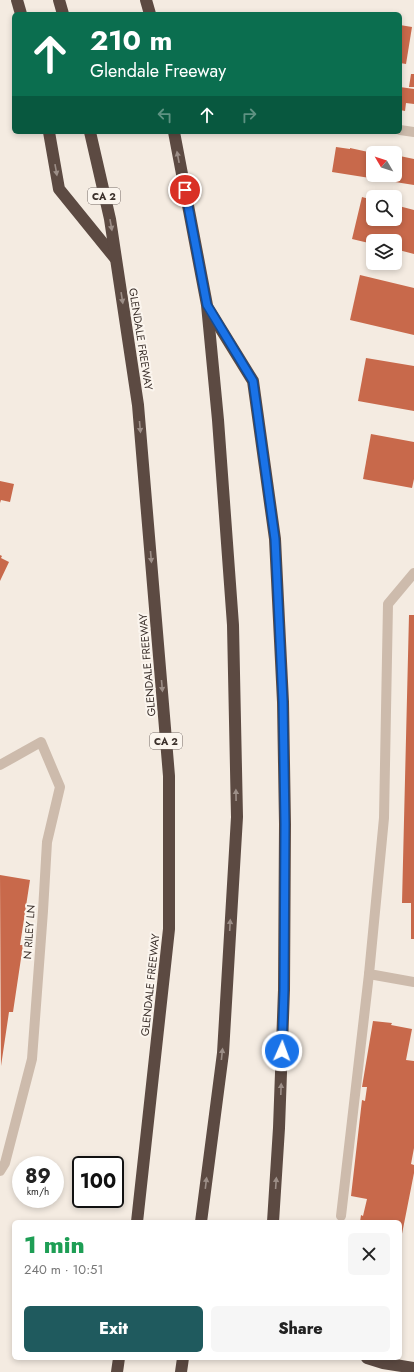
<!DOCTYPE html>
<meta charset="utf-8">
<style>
body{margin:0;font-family:Jost,sans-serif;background:#f6f6f6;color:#222;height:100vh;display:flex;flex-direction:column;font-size:15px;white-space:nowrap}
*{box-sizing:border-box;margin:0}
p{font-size:13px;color:#767676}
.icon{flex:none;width:22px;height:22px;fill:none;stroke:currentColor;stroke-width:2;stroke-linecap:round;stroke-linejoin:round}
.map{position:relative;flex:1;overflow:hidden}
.details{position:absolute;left:12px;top:1220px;width:390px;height:140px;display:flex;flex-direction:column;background:#fff;border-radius:6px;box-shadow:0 2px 6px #0003}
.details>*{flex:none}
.hud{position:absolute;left:12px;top:12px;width:390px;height:122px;border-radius:6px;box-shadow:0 2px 6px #0003;background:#0b6e4f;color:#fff;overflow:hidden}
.needle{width:26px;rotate:309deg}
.tools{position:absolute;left:366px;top:146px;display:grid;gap:8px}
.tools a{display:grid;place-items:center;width:36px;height:36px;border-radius:6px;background:#fff;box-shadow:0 2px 6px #0003;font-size:20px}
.speed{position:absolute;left:12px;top:1156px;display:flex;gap:8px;font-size:20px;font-weight:700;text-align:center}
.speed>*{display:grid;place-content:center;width:52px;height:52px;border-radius:50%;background:#fff;box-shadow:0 2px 6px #0003;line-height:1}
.speed small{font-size:10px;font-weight:400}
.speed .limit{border:2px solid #111;border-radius:6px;background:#fff;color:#111}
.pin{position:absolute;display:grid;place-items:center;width:34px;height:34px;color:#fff;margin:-17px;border:2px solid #fff;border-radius:50%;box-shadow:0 1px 4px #0007}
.me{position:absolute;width:44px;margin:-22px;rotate:2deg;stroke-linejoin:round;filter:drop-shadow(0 0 3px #0008)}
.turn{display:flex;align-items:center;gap:14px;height:84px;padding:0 12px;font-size:18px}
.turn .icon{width:52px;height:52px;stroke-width:2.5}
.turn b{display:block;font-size:28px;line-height:34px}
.lanes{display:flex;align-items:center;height:38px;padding:0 12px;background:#0003;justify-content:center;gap:20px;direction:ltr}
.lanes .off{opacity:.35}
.round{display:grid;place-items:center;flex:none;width:42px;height:42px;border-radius:6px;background:#f6f6f6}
.head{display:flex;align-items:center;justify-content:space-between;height:68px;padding:0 12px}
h1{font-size:24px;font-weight:800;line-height:30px;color:#1e9e55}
.button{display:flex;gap:8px;margin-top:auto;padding:8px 12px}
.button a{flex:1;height:46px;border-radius:6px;background:#1f5a5e;color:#fff;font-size:16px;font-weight:800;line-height:46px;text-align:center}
.button a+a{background:#f6f6f6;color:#222}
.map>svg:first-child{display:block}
</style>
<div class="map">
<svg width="414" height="1372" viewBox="0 0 414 1372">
<rect width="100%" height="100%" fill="#f4ebe1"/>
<!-- building -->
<g fill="#c8694b">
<path d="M 400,25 L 412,27 L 406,64 L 400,63 Z"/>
<path d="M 411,74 L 414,74 L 414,87 L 409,87 Z"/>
<path d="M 400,87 L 414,89 L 414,104 L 406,103 L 405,111 L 400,110 Z"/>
<path d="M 336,147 L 350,149 L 350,148 L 373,153 L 373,175 L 395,175 L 395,155 L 414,159 L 414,185 L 332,172 Z"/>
<path d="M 362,197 L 373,200 L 373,219 L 395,219 L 395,205 L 414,210 L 414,254 L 395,249 L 395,241 L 373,241 L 373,244 L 352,239 Z"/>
<path d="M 360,275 L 414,288 L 414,335 L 350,320 Z"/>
<path d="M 366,358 L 414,366 L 414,411 L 358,401 Z"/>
<path d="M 371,434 L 414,442 L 414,479 L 412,488 L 363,479 Z"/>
<path d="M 0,481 L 14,484 L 10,502 L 1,500 L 0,503 Z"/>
<path d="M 0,555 L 2,556 L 1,558 L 9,562 L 0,581 Z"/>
<path d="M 409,615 L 414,615 L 414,939 L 411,939 L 411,903 L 402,903 Z"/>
<path d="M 0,875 L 30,880 L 20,945 L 23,945 L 13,1012 L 9,1012 L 1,1066 Z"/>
<path d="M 373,1021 L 392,1023 L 391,1025 L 412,1029 L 406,1060 L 414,1061 L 414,1148 L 411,1164 L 414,1165 L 414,1173 L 401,1239 L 400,1222 L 360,1222 L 361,1215 L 363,1216 L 367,1199 L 351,1196 L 362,1100 L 365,1101 L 367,1087 L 362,1087 Z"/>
</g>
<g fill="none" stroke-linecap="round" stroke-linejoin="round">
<!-- service -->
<g stroke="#cdbbac" stroke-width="10">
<path d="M 400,130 L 414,132"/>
<path d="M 414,573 L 388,604 L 384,818 L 369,974 L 414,982"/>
<path d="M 0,765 L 41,742 L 60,787 L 47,842 L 43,911 L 32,1059 L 5,1163 L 0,1171"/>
<path d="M 341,1216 L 369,974"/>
</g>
<!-- motorway -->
<g stroke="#5c4a42" stroke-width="12">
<path d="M 17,0 L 21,14"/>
<path d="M 59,0 L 63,14"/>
<path d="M 146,0 L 150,14"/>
<path d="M 49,132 L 59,189 L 115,258"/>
<path d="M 90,132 L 110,219 L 138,405 L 169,776 L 169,929 L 137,1222"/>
<path d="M 174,132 L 207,305 L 218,420 L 233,625 L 237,817 L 223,1053 L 201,1222"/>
<path d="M 208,308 L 253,381 L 275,539 L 283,702 L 285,824 L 284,990 L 279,1128 L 273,1222"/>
<path d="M 367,1358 L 383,1363 L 414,1368"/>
<path d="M 117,1372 L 119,1358"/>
<path d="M 181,1372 L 183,1358"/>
</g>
</g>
<!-- one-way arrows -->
<defs><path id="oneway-solid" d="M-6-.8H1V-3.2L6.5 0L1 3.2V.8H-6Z"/></defs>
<g fill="#9c8e87">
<use href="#oneway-solid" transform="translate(178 157) rotate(-101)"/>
<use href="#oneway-solid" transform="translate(56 170) rotate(80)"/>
<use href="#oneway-solid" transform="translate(111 225) rotate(80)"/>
<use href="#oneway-solid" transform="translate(122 298) rotate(81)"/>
<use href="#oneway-solid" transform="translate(140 427) rotate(85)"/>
<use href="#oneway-solid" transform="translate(151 557) rotate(85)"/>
<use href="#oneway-solid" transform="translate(162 686) rotate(85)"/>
<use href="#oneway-solid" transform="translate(236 795) rotate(-91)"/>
<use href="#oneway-solid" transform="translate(230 925) rotate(-87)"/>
<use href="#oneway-solid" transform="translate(222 1054) rotate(-84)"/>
<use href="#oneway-solid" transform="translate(281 1089) rotate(-88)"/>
<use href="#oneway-solid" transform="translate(206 1183) rotate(-83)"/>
<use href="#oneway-solid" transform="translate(276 1183) rotate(-86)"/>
</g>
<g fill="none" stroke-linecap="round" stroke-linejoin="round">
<defs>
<path id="route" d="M 185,190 L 207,305 L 253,381 L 275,539 L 283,702 L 285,824 L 284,990 L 282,1051"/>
</defs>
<!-- route casing -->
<use href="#route" stroke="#114b97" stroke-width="10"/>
<!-- route -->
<use href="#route" stroke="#1a73e8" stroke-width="7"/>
</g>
<g text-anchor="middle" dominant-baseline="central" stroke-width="4" stroke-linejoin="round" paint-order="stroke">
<!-- shield labels -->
<g fill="#fbf5ee" stroke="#756b66" stroke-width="1">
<rect x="88" y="188" width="32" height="16" rx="3"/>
<rect x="150" y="733" width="32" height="16" rx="3"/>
</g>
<g font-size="10" font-weight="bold" fill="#3b302b">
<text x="104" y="196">CA 2</text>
<text x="166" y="741">CA 2</text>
</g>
<!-- street labels -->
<g font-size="11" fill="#3b302b" stroke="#fbf5ee">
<text transform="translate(141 339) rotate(81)">GLENDALE FREEWAY</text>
<text transform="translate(147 665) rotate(-95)">GLENDALE FREEWAY</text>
<text transform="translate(29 932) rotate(-86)">N RILEY LN</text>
<text transform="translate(150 985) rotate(-84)">GLENDALE FREEWAY</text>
</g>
</g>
</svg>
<div class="tools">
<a><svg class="needle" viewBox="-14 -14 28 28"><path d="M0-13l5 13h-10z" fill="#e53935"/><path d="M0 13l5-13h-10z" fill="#767676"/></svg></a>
<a><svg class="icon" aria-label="search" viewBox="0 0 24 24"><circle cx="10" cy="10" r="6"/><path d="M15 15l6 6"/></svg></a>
<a><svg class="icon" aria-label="layers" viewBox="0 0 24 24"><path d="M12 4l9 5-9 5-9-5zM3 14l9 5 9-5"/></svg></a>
</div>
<div class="speed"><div>89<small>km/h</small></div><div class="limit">100</div></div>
<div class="pin" style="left:185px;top:190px;background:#d93025"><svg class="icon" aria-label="arrive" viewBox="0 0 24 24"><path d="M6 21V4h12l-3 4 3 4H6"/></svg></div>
<svg class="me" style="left:282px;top:1051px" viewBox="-20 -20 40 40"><circle r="17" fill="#1a73e8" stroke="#fff" stroke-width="3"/><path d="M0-11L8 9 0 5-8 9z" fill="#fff"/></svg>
<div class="hud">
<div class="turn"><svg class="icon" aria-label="ahead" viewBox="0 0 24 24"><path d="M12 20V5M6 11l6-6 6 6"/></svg><div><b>210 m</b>Glendale Freeway</div></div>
<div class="lanes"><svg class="icon off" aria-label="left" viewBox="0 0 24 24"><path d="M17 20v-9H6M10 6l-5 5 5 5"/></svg><svg class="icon" aria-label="ahead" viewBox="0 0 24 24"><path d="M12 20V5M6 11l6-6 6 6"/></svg><svg class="icon off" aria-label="right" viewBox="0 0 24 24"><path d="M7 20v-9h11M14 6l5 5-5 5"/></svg></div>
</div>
<section class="details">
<div class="head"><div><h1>1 min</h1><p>240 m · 10:51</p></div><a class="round"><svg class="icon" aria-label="close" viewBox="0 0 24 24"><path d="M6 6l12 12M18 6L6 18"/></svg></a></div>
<div class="button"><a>Exit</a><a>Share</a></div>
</section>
</div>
